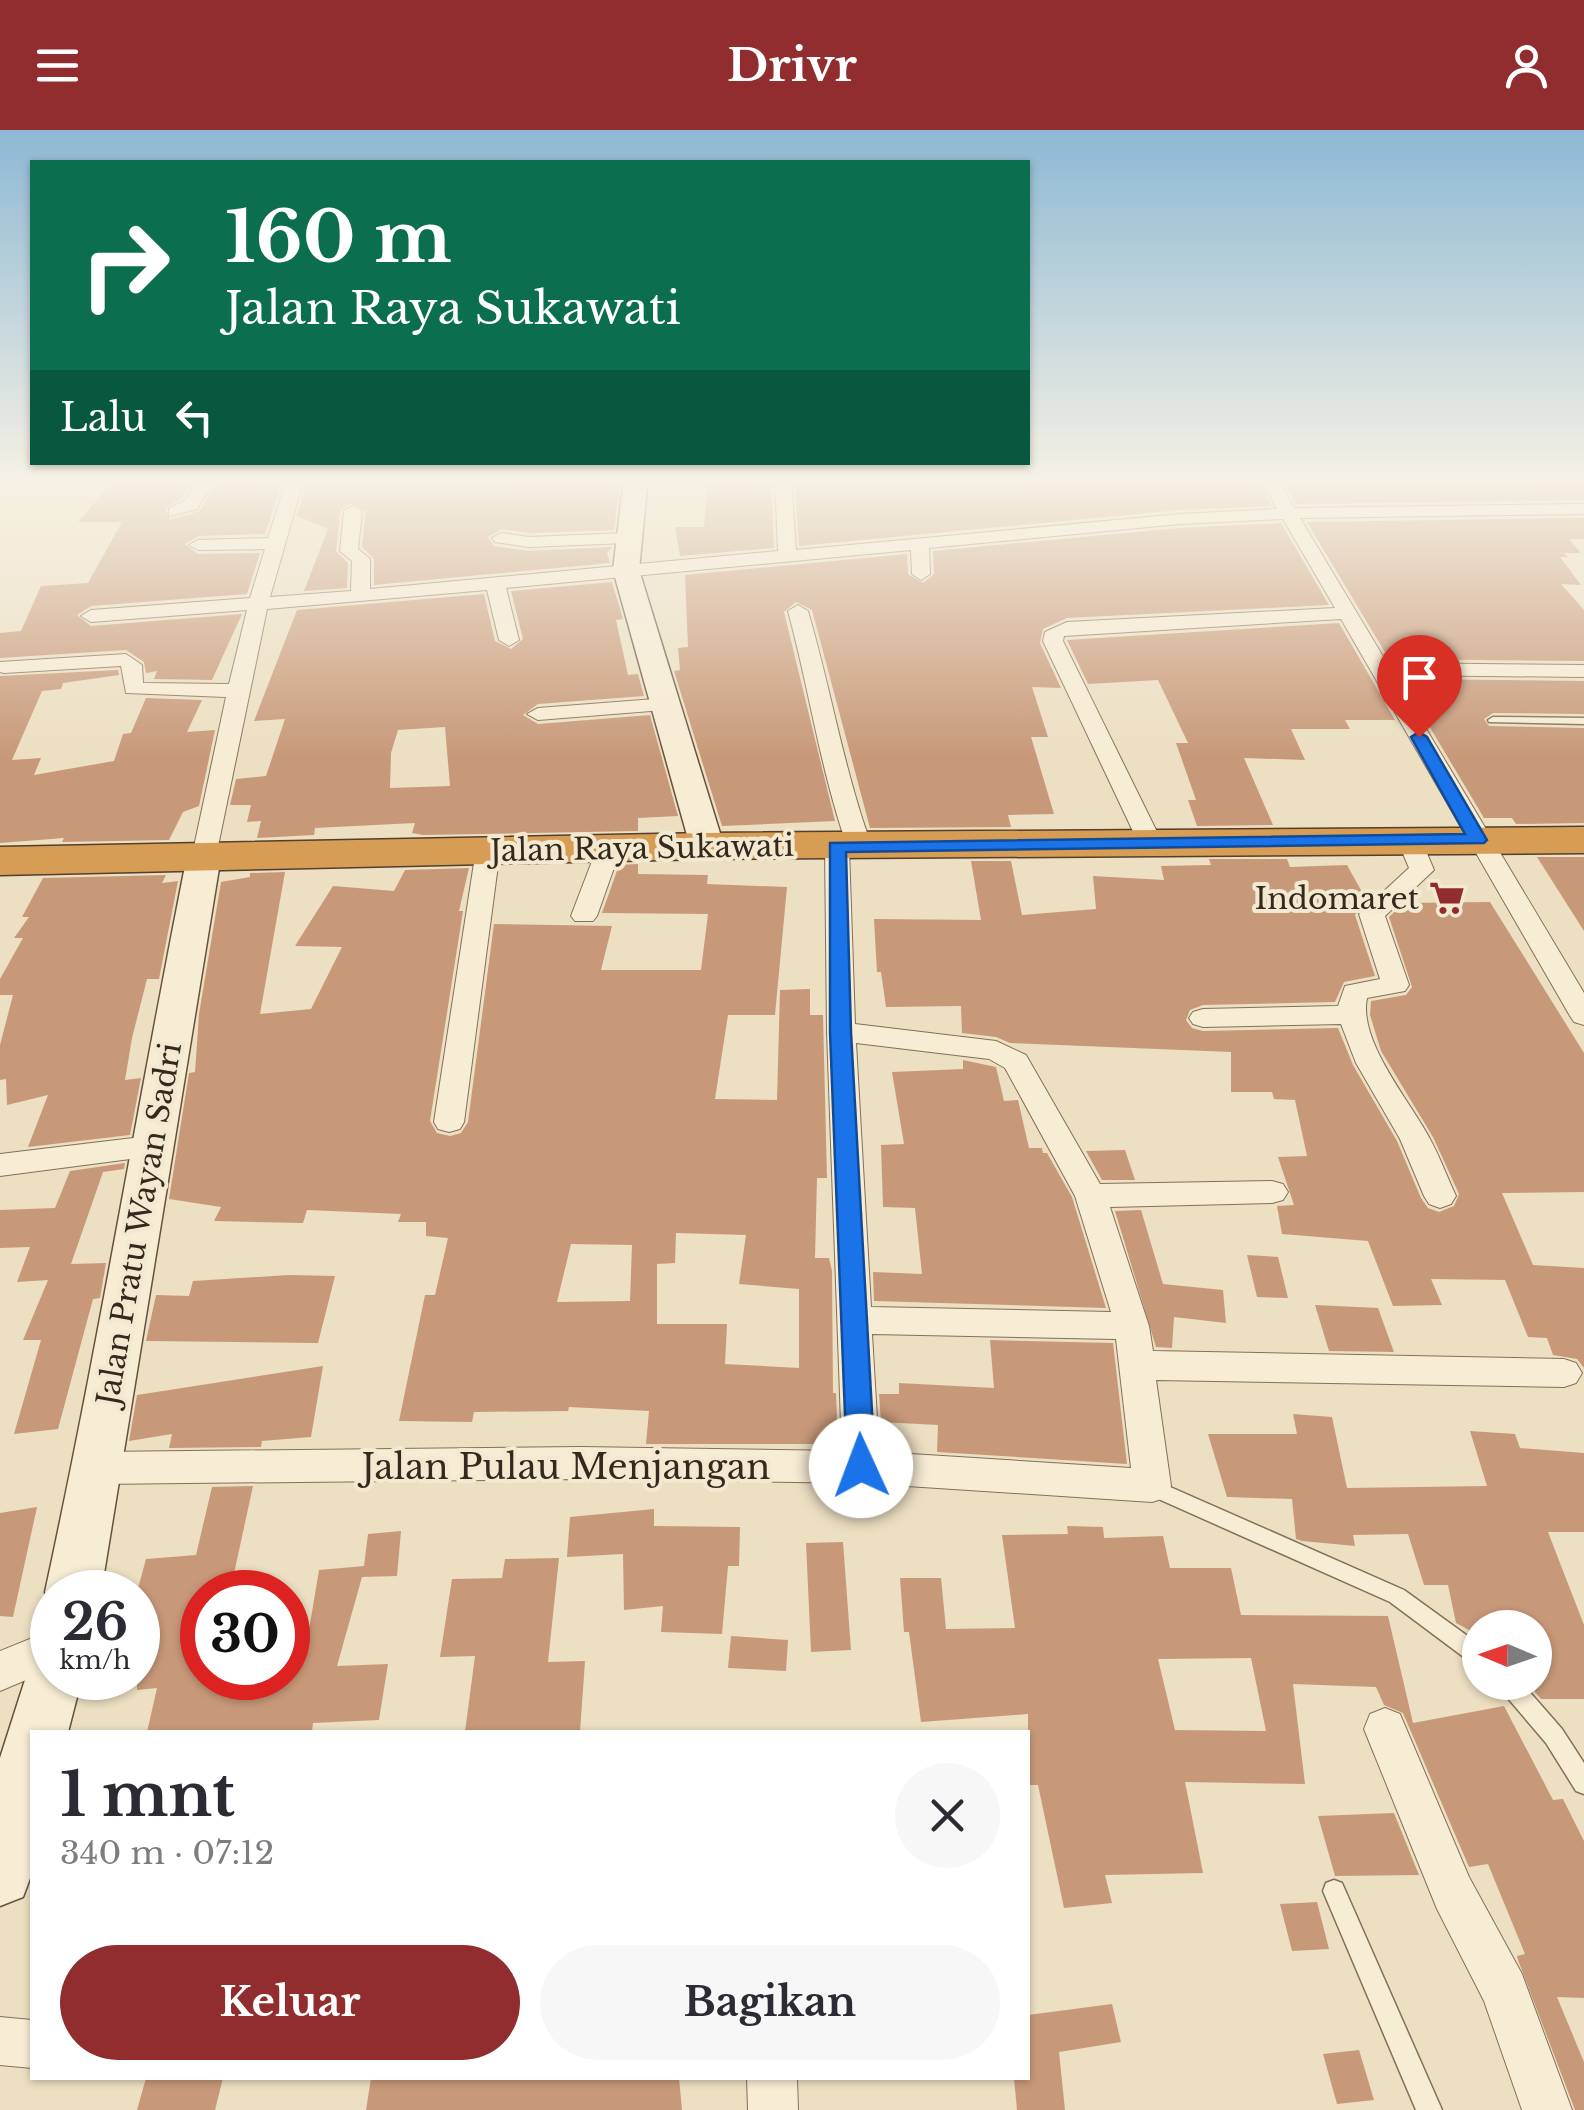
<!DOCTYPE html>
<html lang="id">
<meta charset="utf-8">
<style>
body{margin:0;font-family:"Libre Baskerville",serif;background:#f7f7f7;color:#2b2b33;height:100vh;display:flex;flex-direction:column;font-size:38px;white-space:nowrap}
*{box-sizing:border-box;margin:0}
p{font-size:32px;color:#7c7c81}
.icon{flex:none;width:55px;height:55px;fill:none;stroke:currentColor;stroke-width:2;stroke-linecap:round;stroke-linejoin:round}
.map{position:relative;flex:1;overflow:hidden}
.details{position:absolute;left:30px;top:1600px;width:1000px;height:350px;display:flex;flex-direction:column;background:#fff;border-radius:0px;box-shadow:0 2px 8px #0004}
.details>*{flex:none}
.top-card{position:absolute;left:30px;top:30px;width:1000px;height:305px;border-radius:0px;box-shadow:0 2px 8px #0004;background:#0b6e4f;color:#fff;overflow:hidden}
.needle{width:65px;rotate:272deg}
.tools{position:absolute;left:1462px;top:1480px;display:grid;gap:20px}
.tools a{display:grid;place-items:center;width:90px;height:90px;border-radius:50%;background:#fff;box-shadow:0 2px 8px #0004;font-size:50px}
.speed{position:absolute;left:30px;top:1440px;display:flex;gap:20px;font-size:50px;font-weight:700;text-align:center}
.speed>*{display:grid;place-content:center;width:130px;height:130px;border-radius:50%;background:#fff;box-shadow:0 2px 8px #0004;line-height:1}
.speed small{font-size:25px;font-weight:400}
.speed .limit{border:15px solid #d22;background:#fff;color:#111}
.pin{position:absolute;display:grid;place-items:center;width:85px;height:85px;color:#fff;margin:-102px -42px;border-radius:50% 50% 50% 0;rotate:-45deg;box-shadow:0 0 10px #0007}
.pin .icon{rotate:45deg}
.me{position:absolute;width:110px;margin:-55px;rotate:358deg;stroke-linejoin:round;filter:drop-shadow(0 0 8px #0008)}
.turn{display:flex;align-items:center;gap:35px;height:210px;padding:0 30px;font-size:45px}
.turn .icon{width:130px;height:130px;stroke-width:2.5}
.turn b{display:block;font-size:70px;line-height:85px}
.then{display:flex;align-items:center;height:95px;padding:0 30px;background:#0003;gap:20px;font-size:38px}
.round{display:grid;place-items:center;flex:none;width:105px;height:105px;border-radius:52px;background:#f7f7f7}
.head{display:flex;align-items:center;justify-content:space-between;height:170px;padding:0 30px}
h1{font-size:60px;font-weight:700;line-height:75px}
.cta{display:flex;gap:20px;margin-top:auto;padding:20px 30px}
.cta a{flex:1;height:115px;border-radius:60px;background:#912d2e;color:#fff;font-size:40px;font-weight:700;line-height:115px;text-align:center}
.cta a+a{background:#f7f7f7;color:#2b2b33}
header{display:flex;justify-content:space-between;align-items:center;height:130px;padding:0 30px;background:#912d2e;color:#fff;font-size:45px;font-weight:700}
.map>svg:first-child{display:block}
</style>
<header><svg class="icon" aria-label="menu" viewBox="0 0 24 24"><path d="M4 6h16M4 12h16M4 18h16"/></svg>Drivr<svg class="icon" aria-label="person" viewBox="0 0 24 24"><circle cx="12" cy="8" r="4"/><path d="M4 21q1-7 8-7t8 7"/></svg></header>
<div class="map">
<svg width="1584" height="1980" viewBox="0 0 1584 1980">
<rect width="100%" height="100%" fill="#ecdfc2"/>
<!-- building -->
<g fill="#c89979" fill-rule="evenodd">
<path d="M 116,348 L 194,348 L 182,368 L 165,378 L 170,390 L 200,381 L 220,348 L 283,348 L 265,404 L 198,406 L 185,414 L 198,424 L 260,423 L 247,464 L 91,476 L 77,485 L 91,496 L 242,484 L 212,550 L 154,549 L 157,541 L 146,543 L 144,532 L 126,520 L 0,528 L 0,503 L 21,501 L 41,456 L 88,453 L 122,392 L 78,392 Z"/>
<path d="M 308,348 L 611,348 L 610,352 L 620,352 L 614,400 L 529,403 L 502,399 L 488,407 L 494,416 L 528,421 L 612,417 L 607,423 L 610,433 L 374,455 L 374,429 L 362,417 L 366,381 L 351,373 L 340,381 L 336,421 L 348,433 L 347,458 L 304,461 L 328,399 L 297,386 Z"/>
<path d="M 926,348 L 1256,348 L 1271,376 L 1180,380 L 799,416 L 795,356 L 870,352 L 869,349 Z"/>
<path d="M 1282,348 L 1584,348 L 1584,370 L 1296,374 Z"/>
<path d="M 771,351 L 774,418 L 680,426 L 675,397 L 704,397 L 708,354 Z"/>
<path d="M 1584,388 L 1584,409 L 1569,409 L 1581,423 L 1564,423 L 1568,427 L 1560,427 L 1581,455 L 1561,454 L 1584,480 L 1584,531 L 1389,529 L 1307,392 Z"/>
<path d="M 1281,393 L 1329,475 L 1067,488 L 1043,499 L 1040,513 L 1061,558 L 1032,557 L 1048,607 L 1031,607 L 1054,684 L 1008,685 L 1011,697 L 870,698 L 812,480 L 796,472 L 784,482 L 835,691 L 722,696 L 674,541 L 680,540 L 678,518 L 688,517 L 685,445 L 907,424 L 908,444 L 923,453 L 934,444 L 933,421 L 1180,398 Z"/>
<path d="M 612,452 L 623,489 L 616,490 L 628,545 L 638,544 L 644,566 L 538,574 L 523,585 L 538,594 L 650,585 L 678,686 L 638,688 L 638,701 L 423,705 L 412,703 L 415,693 L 315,698 L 314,705 L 257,708 L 261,691 L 247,692 L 251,675 L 230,675 L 236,649 L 266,646 L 285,589 L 254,591 L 297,480 L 484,464 L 495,511 L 511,519 L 523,509 L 511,461 ZM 445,597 L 450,656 L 390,658 L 391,623 L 398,600 Z"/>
<path d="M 1339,493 L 1395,590 L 1345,590 L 1350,599 L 1291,599 L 1305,630 L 1244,628 L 1273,695 L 1197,696 L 1188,670 L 1196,670 L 1176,613 L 1188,613 L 1158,550 L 1088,554 L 1067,510 Z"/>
<path d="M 118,540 L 119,545 L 63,553 L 61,559 L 42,561 L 12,630 L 41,628 L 34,645 L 114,631 L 123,604 L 131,603 L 146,568 L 202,570 L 187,602 L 215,600 L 199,676 L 183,682 L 169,710 L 62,712 L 64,708 L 0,713 L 0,546 Z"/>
<path d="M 1401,549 L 1584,551 L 1584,584 L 1493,583 L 1484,589 L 1489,596 L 1584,598 L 1584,693 L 1516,694 L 1512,688 L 1484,688 Z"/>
<path d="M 1537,727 L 1584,727 L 1584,801 Z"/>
<path d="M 1209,729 L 1287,729 L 1290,737 L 1347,735 L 1367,771 L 1355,785 L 1375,846 L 1344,852 L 1335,872 L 1203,875 L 1190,880 L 1186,890 L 1192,898 L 1203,901 L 1338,898 L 1353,935 L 1397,1011 L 1421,1068 L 1428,1078 L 1439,1082 L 1454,1076 L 1459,1064 L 1433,1007 L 1381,921 L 1370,885 L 1371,871 L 1406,865 L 1412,857 L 1389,787 L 1404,773 L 1490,772 L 1584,923 L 1584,1062 L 1502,1063 L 1533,1135 L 1584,1138 L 1584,1238 L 1577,1229 L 1553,1225 L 1547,1208 L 1528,1207 L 1505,1150 L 1431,1149 L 1442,1175 L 1393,1176 L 1368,1111 L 1282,1104 L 1277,1076 L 1294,1075 L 1278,1027 L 1307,1026 L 1295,970 L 1274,969 L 1272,962 L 1231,962 L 1231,922 L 1010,913 L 996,907 L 962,903 L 961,876 L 886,877 L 881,842 L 877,842 L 874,789 L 981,790 L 971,731 L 1011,731 L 1022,785 L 1096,779 L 1093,746 L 1164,750 L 1161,736 L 1211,735 Z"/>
<path d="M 638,734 L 638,744 L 708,745 L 707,754 L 787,757 L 775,885 L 728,885 L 715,969 L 777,970 L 780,860 L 810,859 L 810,885 L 823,885 L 827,1048 L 817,1048 L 815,1128 L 829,1128 L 832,1141 L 833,1263 L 836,1263 L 838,1314 L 646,1314 L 649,1281 L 569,1277 L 568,1281 L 474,1282 L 472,1292 L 399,1291 L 425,1165 L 435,1165 L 448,1108 L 426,1106 L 426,1092 L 398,1092 L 401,1084 L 307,1080 L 303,1093 L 214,1091 L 221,1077 L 169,1069 L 189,943 L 195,942 L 199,884 L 221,752 L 250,747 L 250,743 L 285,742 L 260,884 L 311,879 L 342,817 L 295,816 L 333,756 L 394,761 L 405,740 L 469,738 L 459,781 L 463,781 L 430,991 L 437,1003 L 450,1006 L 461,1003 L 468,992 L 494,794 L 612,796 L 601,840 L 701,840 L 708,784 L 602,783 L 619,735 ZM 676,1103 L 746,1105 L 739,1154 L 799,1159 L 799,1238 L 725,1234 L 727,1194 L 657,1194 L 657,1134 L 675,1133 ZM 571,1114 L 632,1115 L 630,1171 L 557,1172 Z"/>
<path d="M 166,745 L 162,753 L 178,751 L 159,849 L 147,849 L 132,908 L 125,950 L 141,948 L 130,1005 L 28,1017 L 48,965 L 7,975 L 6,949 L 0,950 L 0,915 L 13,865 L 0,865 L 0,849 L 23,808 L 14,808 L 29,787 L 22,787 L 43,748 Z"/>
<path d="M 963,930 L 996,937 L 1004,971 L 1018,970 L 1029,1018 L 1042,1018 L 1043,1023 L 1047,1023 L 1072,1067 L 1106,1178 L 874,1171 L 873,1142 L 922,1144 L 915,1078 L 883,1077 L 881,1015 L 904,1014 L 892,942 L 963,939 Z"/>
<path d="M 1125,1020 L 1135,1050 L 1102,1050 L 1086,1021 Z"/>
<path d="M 125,1033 L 124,1039 L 103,1042 L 71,1134 L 106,1133 L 100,1168 L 93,1169 L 58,1299 L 14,1304 L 41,1210 L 23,1210 L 48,1150 L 17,1152 L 30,1117 L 0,1118 L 0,1080 L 55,1078 L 70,1041 Z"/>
<path d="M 1141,1080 L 1163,1154 L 1223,1160 L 1226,1193 L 1174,1187 L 1172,1218 L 1156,1217 L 1115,1081 Z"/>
<path d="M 1247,1125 L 1278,1127 L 1288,1168 L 1257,1167 Z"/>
<path d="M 289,1145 L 335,1146 L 318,1213 L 146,1211 L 156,1165 L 189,1166 L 193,1151 Z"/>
<path d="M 1315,1175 L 1378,1178 L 1394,1222 L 1329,1221 Z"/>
<path d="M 990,1210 L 1113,1213 L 1127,1334 L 937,1322 L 938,1295 L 881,1292 L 879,1264 L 899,1264 L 899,1253 L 994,1258 Z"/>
<path d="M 323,1236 L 311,1307 L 262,1311 L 261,1317 L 169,1318 L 172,1304 L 129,1311 L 137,1265 Z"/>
<path d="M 1293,1284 L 1332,1287 L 1347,1358 L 1487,1356 L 1470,1301 L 1515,1304 L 1520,1318 L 1584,1323 L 1584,1402 L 1548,1402 L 1584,1495 L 1584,1569 L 1541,1569 L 1526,1552 L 1535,1552 L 1535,1498 L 1480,1498 L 1480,1506 L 1456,1493 L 1448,1455 L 1424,1455 L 1408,1404 L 1353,1405 L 1355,1416 L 1302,1411 L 1296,1409 L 1292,1369 L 1227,1367 L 1208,1304 L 1297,1304 Z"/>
<path d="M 253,1356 L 230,1462 L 202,1462 L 202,1548 L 270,1551 L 296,1542 L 310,1494 L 319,1440 L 364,1436 L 368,1404 L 401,1401 L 397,1446 L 362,1447 L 337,1536 L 388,1534 L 379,1590 L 313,1593 L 312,1601 L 147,1602 L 157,1558 L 137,1560 L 137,1462 L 146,1429 L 196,1425 L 212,1357 Z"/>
<path d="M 37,1377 L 13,1487 L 0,1486 L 0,1383 Z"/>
<path d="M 654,1379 L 654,1396 L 740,1397 L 739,1436 L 728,1436 L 722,1504 L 661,1502 L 663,1476 L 624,1480 L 623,1424 L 567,1427 L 570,1387 Z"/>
<path d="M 1067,1396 L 1103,1397 L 1104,1408 L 1163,1406 L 1170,1438 L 1231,1438 L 1241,1485 L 1388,1486 L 1413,1593 L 1504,1576 L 1553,1670 L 1563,1669 L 1584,1711 L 1584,1868 L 1557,1867 L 1584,1932 L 1584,1980 L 1575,1980 L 1518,1830 L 1517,1826 L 1525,1824 L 1488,1734 L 1469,1737 L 1403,1583 L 1384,1575 L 1376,1557 L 1293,1554 L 1305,1654 L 1185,1652 L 1203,1743 L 1105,1745 L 1112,1773 L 1064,1778 L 1038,1655 L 1028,1655 L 1028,1584 L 921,1592 L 909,1502 L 904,1502 L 900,1448 L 941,1448 L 946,1499 L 1015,1498 L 1002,1405 L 1068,1404 ZM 1251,1528 L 1266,1601 L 1175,1600 L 1158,1529 Z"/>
<path d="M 843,1412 L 851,1520 L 811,1522 L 806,1413 Z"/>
<path d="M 559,1428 L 548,1532 L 585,1531 L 580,1602 L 465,1602 L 475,1526 L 440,1527 L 452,1449 L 502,1448 L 505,1429 Z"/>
<path d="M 731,1506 L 788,1510 L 786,1541 L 728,1538 Z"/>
<path d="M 1394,1683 L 1419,1745 L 1335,1746 L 1318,1686 Z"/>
<path d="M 1317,1772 L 1329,1819 L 1292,1821 L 1280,1774 Z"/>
<path d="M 1112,1874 L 1121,1912 L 1059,1922 L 1065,1980 L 1017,1980 L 1014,1948 L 1028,1948 L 1028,1885 Z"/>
<path d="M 1359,1920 L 1374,1970 L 1337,1974 L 1323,1924 Z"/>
<path d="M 146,1948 L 223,1948 L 215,1980 L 137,1980 Z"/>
<path d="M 371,1948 L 679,1948 L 682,1980 L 366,1980 Z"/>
</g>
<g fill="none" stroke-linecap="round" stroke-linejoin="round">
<defs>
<g id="lane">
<path d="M 1493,587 L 1584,588 L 1584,594 L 1489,592 L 1488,590 Z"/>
<path d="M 1152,1349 L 1404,1460 L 1480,1515 L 1480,1537 L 1473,1534 L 1390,1472 L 1145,1363 L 1143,1357 L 1145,1351 Z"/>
<path d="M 1497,1552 L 1521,1552 L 1562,1599 L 1584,1633 L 1584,1664 L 1576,1661 L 1546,1613 L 1500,1559 Z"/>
<path d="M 1334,1750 L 1342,1753 L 1442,1980 L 1416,1980 L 1323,1761 L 1326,1753 Z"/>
</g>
<g id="street">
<path d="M 199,348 L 216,348 L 197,379 L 169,386 L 169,378 L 185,371 Z"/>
<path d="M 287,348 L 304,348 L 270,467 L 351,461 L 352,431 L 340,421 L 344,381 L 353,376 L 362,381 L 358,419 L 370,429 L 370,459 L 778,421 L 775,348 L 791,348 L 796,420 L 1180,384 L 1277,379 L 1260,348 L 1277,348 L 1294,378 L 1584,374 L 1584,384 L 1300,388 L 1387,533 L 1584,535 L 1584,547 L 1394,545 L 1584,863 L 1584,895 L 1574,892 L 1570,886 L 1341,489 L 1064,506 L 1063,511 L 1162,712 L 1150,719 L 1138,712 L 1043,511 L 1045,502 L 1067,492 L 1335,478 L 1283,389 L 1180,394 L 929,418 L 930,444 L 921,450 L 912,444 L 911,420 L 506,458 L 519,510 L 509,516 L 499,510 L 487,460 L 267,479 L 216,726 L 213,731 L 195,731 L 192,726 L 226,567 L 126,563 L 121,536 L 4,543 L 0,542 L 0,532 L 126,524 L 142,535 L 143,553 L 229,554 L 247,480 L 91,492 L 81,486 L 91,480 L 250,468 L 265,419 L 198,420 L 189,415 L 198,410 L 268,408 Z"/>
<path d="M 501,403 L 529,407 L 627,403 L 636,408 L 627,413 L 529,417 L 495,412 L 492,408 Z"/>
<path d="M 798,475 L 808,481 C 831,559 844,641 872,717 L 860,724 L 849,719 L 855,894 L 996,911 L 1026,925 L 1100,1054 L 1272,1051 L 1283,1054 L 1288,1062 L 1283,1070 L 1272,1073 L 1110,1077 L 1149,1196 L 1153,1221 L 1564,1229 L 1576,1233 L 1582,1243 L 1576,1253 L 1564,1257 L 1156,1250 L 1171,1356 L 1165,1368 L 1152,1372 L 861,1353 L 581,1349 L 98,1354 L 85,1349 L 79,1338 L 85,1327 L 98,1322 L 581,1317 L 842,1321 L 827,902 L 825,717 L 837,710 L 846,713 C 820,638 809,558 788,481 ZM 856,913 L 989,929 L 1005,938 L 1075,1066 L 1111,1182 L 871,1177 ZM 872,1204 L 1116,1209 L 1131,1338 L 879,1322 Z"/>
<path d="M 668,568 L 676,569 L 679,574 L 676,579 L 538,590 L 527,584 L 538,578 Z"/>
<path d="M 1409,702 L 1421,709 L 1434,740 L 1385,786 L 1409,855 L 1405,861 L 1367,868 C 1358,912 1411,972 1430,1009 C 1440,1027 1447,1047 1456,1066 L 1451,1074 L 1440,1078 L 1429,1074 L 1424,1066 L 1400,1009 L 1356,933 L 1341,894 L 1203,897 L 1193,894 L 1189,888 L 1193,882 L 1203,879 L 1338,876 L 1345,856 L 1380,849 L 1359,784 L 1409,738 L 1397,709 Z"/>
<path d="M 609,711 L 621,718 L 597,786 L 593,791 L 575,791 L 571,786 L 597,718 Z"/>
<path d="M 488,713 L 500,720 L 464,992 L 460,999 L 449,1002 L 438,999 L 434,992 L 476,720 Z"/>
<path d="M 150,1006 L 161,1009 L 165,1017 L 161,1025 L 0,1046 L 0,1024 Z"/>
<path d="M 52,1500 L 52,1539 L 0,1561 L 0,1521 Z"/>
<path d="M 1385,1578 L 1400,1584 L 1469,1747 L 1522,1844 L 1572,1980 L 1522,1980 L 1484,1871 L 1437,1779 L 1364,1599 L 1370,1584 Z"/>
<path d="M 0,1887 L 32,1890 L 32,1938 L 0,1935 Z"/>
<path d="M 747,1948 L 797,1948 L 798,1980 L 748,1980 Z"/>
</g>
<g id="secondary">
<path d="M 624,348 L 648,348 L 639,440 L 724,716 L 719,723 L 707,726 L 695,723 L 690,716 L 613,440 Z"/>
<path d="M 204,716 L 216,719 L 221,726 L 101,1462 L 52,1462 L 52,1479 L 45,1462 C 98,1218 138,971 187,726 L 192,719 Z"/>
<path d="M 52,1520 L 52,1548 L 82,1548 L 68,1602 L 32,1602 L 32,1743 L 23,1767 L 0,1776 L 0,1628 L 32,1528 Z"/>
</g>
<path id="highway" d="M 1584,697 L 1584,723 L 707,729 L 0,745 L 0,717 L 707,703 Z"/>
</defs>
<!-- lane casing -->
<use href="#lane" stroke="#84705a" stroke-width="3"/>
<!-- street casing -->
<use href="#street" stroke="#84705a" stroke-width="2"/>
<!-- secondary casing -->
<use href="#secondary" stroke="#66513d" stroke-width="3"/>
<!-- highway casing -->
<use href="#highway" stroke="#523f2e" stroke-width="3"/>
<!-- lane -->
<use href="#lane" fill="#f7ecd4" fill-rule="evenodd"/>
<!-- street -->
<use href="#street" fill="#f7ecd4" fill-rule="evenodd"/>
<!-- secondary -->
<use href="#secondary" fill="#f7ecd4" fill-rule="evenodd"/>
<!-- highway -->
<use href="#highway" fill="#d89d55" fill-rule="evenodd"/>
</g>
<!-- sky -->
<linearGradient id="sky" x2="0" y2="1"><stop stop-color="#8db8d4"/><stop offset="0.56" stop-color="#f6f1e4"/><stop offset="1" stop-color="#f6f1e4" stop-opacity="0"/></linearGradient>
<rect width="1584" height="626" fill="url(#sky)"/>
<!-- route -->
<path fill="#1a73e8" stroke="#114b97" stroke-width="2.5" d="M 1419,602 L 1427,607 L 1487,710 L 1484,713 L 846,722 L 851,902 L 875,1336 L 871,1345 L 861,1349 L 851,1345 L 847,1336 L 830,902 L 830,713 L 1465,704 L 1411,607 Z"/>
<!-- icons -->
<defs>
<symbol id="supermarket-bare" viewBox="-9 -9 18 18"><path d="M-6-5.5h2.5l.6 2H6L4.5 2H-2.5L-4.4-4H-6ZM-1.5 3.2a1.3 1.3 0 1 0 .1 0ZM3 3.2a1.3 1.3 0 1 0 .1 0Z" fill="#912d2e" stroke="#f3e9d1" stroke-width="2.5" paint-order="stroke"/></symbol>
</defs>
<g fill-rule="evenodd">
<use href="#supermarket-bare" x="1422" y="743" width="50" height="50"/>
</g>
<g text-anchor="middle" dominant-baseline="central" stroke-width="8" stroke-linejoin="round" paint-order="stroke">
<!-- street labels -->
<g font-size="30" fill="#35291d" stroke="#f3e9d1">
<text transform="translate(642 718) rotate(-1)">Jalan Raya Sukawati</text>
<text transform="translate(139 1094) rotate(-80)">Jalan Pratu Wayan Sadri</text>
</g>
<!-- poi labels -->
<g font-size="30" fill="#35291d" stroke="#f3e9d1" text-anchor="end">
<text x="1419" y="768">Indomaret</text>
</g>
<!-- near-street labels -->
<g font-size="35" fill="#35291d" stroke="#f3e9d1">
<text x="566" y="1336">Jalan Pulau Menjangan</text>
</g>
</g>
</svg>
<div class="tools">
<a><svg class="needle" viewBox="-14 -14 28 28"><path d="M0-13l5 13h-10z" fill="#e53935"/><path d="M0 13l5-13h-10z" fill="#7c7c81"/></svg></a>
</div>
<div class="speed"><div>26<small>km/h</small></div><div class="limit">30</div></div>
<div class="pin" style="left:1419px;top:607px;background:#d93025"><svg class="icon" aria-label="arrive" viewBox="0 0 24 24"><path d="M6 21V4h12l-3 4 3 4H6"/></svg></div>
<svg class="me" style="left:861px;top:1336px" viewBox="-20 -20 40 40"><circle r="19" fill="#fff"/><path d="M0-13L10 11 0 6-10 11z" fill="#1a73e8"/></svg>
<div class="top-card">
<div class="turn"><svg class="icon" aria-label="right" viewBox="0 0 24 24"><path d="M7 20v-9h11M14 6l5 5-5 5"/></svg><div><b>160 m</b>Jalan Raya Sukawati</div></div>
<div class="then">Lalu<svg class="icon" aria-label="left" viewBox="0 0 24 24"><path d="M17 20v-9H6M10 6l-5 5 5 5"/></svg></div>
</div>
<section class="details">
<div class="head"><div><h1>1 mnt</h1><p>340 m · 07:12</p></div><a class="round"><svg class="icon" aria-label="close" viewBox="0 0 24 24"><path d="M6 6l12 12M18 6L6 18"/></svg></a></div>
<div class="cta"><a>Keluar</a><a>Bagikan</a></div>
</section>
</div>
